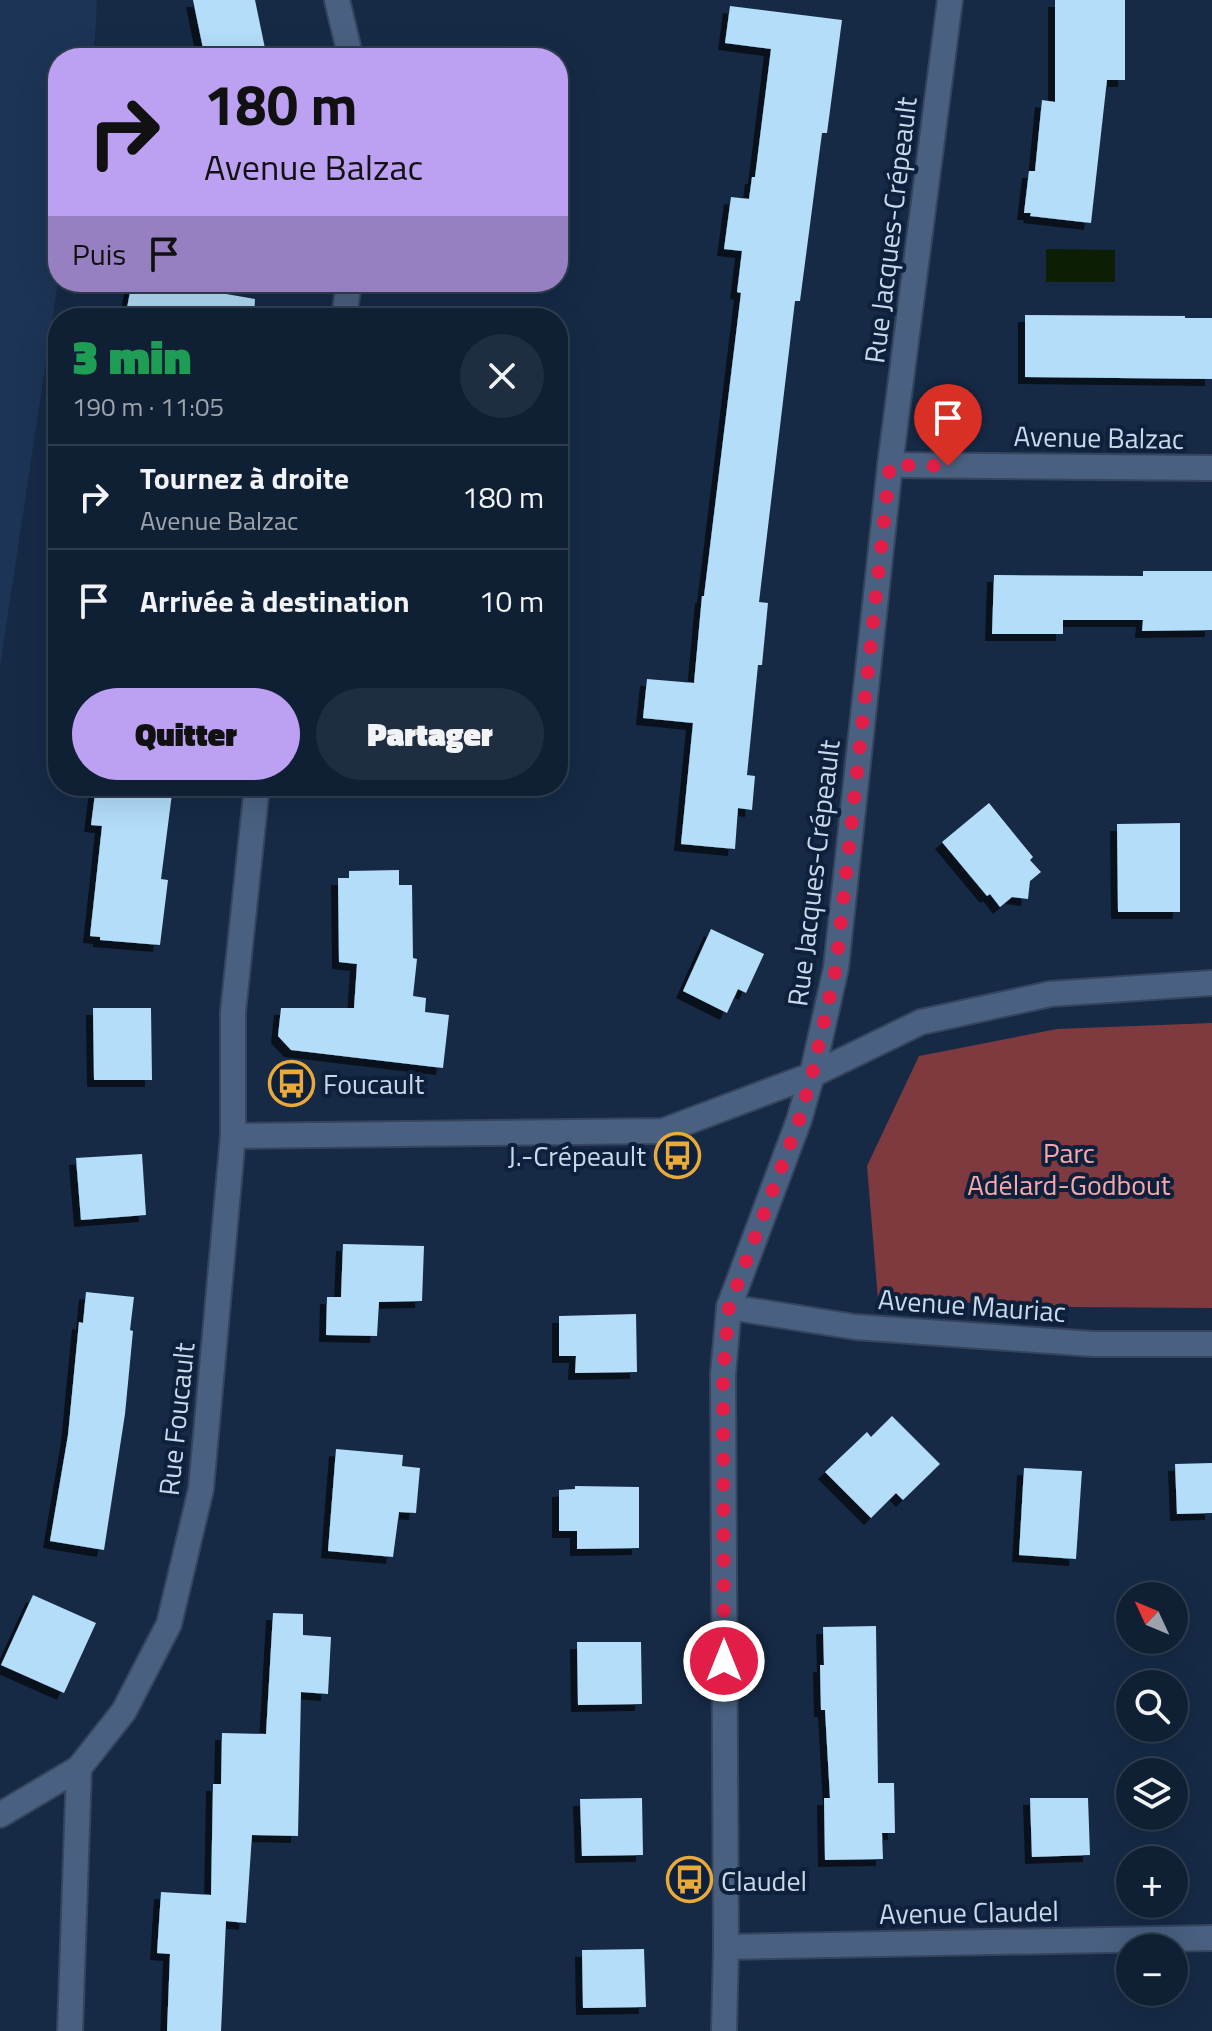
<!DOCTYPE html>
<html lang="fr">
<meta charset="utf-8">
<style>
body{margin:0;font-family:"Titillium Web",sans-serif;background:#1e2d40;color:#f1f3f6;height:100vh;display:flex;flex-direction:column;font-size:30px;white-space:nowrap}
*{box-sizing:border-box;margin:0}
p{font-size:26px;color:#9ca3ac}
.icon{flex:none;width:44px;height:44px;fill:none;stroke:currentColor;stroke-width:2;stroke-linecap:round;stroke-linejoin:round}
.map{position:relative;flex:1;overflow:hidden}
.side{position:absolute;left:48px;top:308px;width:520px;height:488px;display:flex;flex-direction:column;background:#102034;border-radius:32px;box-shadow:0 8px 32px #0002,0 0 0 2px #303e4f}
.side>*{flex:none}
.top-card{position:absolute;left:48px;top:48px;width:520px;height:244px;border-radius:32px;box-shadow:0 8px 32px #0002,0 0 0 2px #303e4f;background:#bca0f2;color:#111;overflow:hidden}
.needle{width:52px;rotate:314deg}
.controls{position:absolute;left:1116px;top:1582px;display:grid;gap:16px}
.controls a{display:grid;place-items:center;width:72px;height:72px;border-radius:50%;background:#102034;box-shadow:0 8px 32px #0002,0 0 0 2px #303e4f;font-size:40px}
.pin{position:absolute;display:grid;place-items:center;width:68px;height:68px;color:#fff;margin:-82px -34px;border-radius:50% 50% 50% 0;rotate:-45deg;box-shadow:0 0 8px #0007}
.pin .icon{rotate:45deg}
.me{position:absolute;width:88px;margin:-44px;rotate:0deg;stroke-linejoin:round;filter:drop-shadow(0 0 6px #0008)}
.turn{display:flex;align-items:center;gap:28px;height:168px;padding:0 24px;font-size:36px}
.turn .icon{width:104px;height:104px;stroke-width:2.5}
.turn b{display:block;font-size:56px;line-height:68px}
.then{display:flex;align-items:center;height:76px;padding:0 24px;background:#0003;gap:16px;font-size:30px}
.round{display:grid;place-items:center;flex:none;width:84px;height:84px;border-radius:42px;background:#1e2d40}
.overview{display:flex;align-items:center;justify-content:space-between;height:136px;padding:0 24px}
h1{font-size:48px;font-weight:800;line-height:60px;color:#1e9e55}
.action{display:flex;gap:16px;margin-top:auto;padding:16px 24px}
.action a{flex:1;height:92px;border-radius:48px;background:#bca0f2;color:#111;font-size:32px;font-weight:800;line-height:92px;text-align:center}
.action a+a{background:#1e2d40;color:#f1f3f6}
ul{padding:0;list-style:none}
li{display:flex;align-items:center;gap:24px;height:104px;padding:0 24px;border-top:2px solid #303e4f}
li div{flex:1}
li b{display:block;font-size:30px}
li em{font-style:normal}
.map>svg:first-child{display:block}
</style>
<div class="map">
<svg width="1212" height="2031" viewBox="0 0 1212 2031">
<defs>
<filter id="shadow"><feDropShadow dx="-7" dy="7" stdDeviation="0" flood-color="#0009"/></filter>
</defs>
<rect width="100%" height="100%" fill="#162a46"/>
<!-- built -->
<path fill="#1c3456" d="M 0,0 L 97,0 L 95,36 L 92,58 L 58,58 L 58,282 L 0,666 Z"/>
<!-- green -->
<path fill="#7f3a3f" d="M 1212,1023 L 1212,1308 L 1072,1307 L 878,1299 L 867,1166 L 919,1056 L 1057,1029 Z"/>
<!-- water -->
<path fill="#0c1f04" d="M 1046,249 L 1115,250 L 1115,282 L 1046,282 Z"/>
<!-- building -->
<g fill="#b3ddf9" filter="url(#shadow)">
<path d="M 193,0 L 255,0 L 267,58 L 205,58 Z"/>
<path d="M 1055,0 L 1125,0 L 1125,80 L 1107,80 L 1091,223 L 1030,216 L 1031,213 L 1024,213 L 1029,171 L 1035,171 L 1042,100 L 1055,102 Z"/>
<path d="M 730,6 L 842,20 L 827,133 L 822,133 L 800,301 L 795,301 L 759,602 L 768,603 L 762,665 L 758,665 L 747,775 L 755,776 L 752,810 L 738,808 L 735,849 L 681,844 L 693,723 L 643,718 L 647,679 L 694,683 L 702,596 L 704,596 L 741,293 L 737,292 L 742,251 L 724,249 L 731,197 L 749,199 L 752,177 L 755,177 L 771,49 L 725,43 Z"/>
<path d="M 132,282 L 157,282 L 255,299 L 254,318 L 125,318 Z"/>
<path d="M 1025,315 L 1185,316 L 1185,318 L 1212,318 L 1212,379 L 1025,377 Z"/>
<path d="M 1143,571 L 1212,571 L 1212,630 L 1142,631 L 1143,620 L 1063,620 L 1063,634 L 992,634 L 994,575 L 1143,576 Z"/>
<path d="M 96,786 L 173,786 L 161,879 L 168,880 L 160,945 L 100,940 L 100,937 L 90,936 L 102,826 L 91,825 Z"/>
<path d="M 989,803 L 1033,857 L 1030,860 L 1041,872 L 1030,881 L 1028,899 L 1012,897 L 1000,907 L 990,894 L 987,896 L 942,842 Z"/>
<path d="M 1180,823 L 1180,912 L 1118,912 L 1117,824 Z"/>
<path d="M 399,870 L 399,885 L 412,885 L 413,958 L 417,959 L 413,996 L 426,998 L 425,1012 L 449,1015 L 443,1068 L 291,1050 L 278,1036 L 281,1008 L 354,1008 L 357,964 L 339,962 L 338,878 L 349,878 L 349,871 Z"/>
<path d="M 711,929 L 764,954 L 746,993 L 738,989 L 727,1013 L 683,991 Z"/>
<path d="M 93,1008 L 151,1008 L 152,1080 L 94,1080 Z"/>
<path d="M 142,1154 L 146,1215 L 81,1220 L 76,1158 Z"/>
<path d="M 343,1244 L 424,1246 L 422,1301 L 379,1302 L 377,1336 L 326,1335 L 327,1297 L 341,1297 Z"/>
<path d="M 86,1292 L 134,1297 L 130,1330 L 133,1331 L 125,1414 L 104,1550 L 50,1541 L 68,1435 L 79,1322 L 83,1323 Z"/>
<path d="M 636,1314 L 637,1372 L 575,1373 L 576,1356 L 559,1356 L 559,1316 Z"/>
<path d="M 892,1416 L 940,1464 L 903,1500 L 896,1493 L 871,1518 L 825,1472 L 867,1432 L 871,1437 Z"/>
<path d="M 336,1449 L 403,1455 L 402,1466 L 420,1468 L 416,1513 L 399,1512 L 393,1557 L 328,1551 Z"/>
<path d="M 1212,1463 L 1212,1513 L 1177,1514 L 1175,1464 Z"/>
<path d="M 1024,1468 L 1082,1471 L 1076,1559 L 1019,1555 Z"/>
<path d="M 575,1486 L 639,1487 L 639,1548 L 577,1549 L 577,1531 L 559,1531 L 559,1490 L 575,1489 Z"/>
<path d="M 33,1595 L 96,1623 L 64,1693 L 1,1665 Z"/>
<path d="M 273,1613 L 303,1614 L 303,1635 L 331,1637 L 328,1694 L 301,1692 L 298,1836 L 252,1835 L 246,1923 L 226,1921 L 221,2031 L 167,2031 L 170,1954 L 157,1953 L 161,1892 L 211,1895 L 213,1784 L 221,1784 L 222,1733 L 266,1734 Z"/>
<path d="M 876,1626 L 878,1783 L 894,1783 L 895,1833 L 882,1833 L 883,1859 L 825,1860 L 824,1798 L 830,1798 L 825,1710 L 821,1710 L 820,1665 L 824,1665 L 823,1627 Z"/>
<path d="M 577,1642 L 641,1642 L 642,1704 L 578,1705 Z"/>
<path d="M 642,1798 L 643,1855 L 582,1856 L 580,1799 Z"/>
<path d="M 1030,1798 L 1088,1798 L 1090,1855 L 1032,1857 Z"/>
<path d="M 644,1949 L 646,2007 L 583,2008 L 582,1950 Z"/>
</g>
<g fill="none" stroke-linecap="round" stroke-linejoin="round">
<defs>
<g id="minor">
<path d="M 337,0 L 348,46 L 348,58"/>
<path d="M 344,318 L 349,282"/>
<path d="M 890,465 L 1212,468"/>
<path d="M 233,1136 L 663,1131 L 812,1075 L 921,1022 L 1050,994 L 1212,983"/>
<path d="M 729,1307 L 855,1327 L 1093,1344 L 1212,1344"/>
<path d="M 0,1815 L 79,1768"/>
<path d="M 726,1947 L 1212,1938"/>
<path d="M 70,2031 L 79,1768 L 124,1711 L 169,1624 L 201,1489 L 233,1136 L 233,1012 L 257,786"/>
<path d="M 724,2031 L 726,1947 L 723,1374 L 729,1307 L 799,1120 L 812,1075 L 836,968 L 890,465 L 950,0"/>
</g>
</defs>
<!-- minor casing -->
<use href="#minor" stroke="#36455d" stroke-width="28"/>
<!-- minor -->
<use href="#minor" stroke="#496080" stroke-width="24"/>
</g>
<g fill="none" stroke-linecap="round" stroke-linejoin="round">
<!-- route -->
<path stroke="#e11d48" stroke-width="14" stroke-dasharray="0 25.2" d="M 724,1661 L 723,1374 L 729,1307 L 799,1120 L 812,1075 L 836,968 L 890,465 L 948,466"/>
</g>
<!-- icons -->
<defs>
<symbol id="bus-ring" viewBox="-11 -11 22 22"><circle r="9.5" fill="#0d203c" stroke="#eaaa39" stroke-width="1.5"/><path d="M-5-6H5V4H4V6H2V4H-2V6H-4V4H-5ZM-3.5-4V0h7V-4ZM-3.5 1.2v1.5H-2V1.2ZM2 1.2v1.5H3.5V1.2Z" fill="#eaaa39"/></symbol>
</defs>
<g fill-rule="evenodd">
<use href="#bus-ring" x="266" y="1058" width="51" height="51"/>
<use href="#bus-ring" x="652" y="1130" width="51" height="51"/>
<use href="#bus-ring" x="664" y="1854" width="51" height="51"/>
</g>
<g text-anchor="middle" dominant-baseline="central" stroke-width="8" stroke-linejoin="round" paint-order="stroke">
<!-- street labels -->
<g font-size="28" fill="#cbd8ea" stroke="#0d203c">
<text transform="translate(890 230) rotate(-83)">Rue Jacques-Crépeault</text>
<text transform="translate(1099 437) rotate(1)">Avenue Balzac</text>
<text transform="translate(813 873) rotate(-83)">Rue Jacques-Crépeault</text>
<text transform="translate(972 1305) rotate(4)">Avenue Mauriac</text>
<text transform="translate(176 1419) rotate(-84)">Rue Foucault</text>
<text transform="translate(969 1912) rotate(-1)">Avenue Claudel</text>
</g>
<!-- poi labels -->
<g font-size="28" fill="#cbd8ea" stroke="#0d203c" text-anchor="start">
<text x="323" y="1083">Foucault</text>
<text x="646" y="1155" text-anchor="end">J.-Crépeault</text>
<text x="721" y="1880">Claudel</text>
</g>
<!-- park labels -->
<g font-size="28" fill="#fba7aa" stroke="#0d203c">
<text x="1069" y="1152">Parc<tspan x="1069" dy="32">Adélard-Godbout</tspan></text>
</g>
</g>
</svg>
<div class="controls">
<a><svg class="needle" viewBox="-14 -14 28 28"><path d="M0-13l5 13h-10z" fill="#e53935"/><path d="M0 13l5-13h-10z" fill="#9ca3ac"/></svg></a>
<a><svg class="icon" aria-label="search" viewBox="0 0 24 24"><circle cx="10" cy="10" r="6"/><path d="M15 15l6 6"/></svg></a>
<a><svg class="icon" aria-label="layers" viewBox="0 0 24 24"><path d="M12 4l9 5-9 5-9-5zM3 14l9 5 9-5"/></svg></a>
<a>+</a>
<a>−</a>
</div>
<div class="pin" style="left:948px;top:466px;background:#d93025"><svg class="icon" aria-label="arrive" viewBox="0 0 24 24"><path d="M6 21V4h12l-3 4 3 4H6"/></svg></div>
<svg class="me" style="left:724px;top:1661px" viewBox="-20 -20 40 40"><circle r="17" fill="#e11d48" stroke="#fff" stroke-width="3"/><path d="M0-11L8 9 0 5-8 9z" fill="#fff"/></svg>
<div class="top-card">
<div class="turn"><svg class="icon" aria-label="right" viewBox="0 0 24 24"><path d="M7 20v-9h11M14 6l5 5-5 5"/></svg><div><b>180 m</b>Avenue Balzac</div></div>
<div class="then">Puis<svg class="icon" aria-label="arrive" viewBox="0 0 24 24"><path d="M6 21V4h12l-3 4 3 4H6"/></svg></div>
</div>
<section class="side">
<div class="overview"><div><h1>3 min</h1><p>190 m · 11:05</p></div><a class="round"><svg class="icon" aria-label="close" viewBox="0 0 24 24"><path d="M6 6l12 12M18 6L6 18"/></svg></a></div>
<ul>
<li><svg class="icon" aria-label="right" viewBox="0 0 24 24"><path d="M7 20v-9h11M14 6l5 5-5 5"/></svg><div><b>Tournez à droite</b><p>Avenue Balzac</p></div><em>180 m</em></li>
<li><svg class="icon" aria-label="arrive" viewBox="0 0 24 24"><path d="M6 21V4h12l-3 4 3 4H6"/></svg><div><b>Arrivée à destination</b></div><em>10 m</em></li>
</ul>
<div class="action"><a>Quitter</a><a>Partager</a></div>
</section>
</div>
